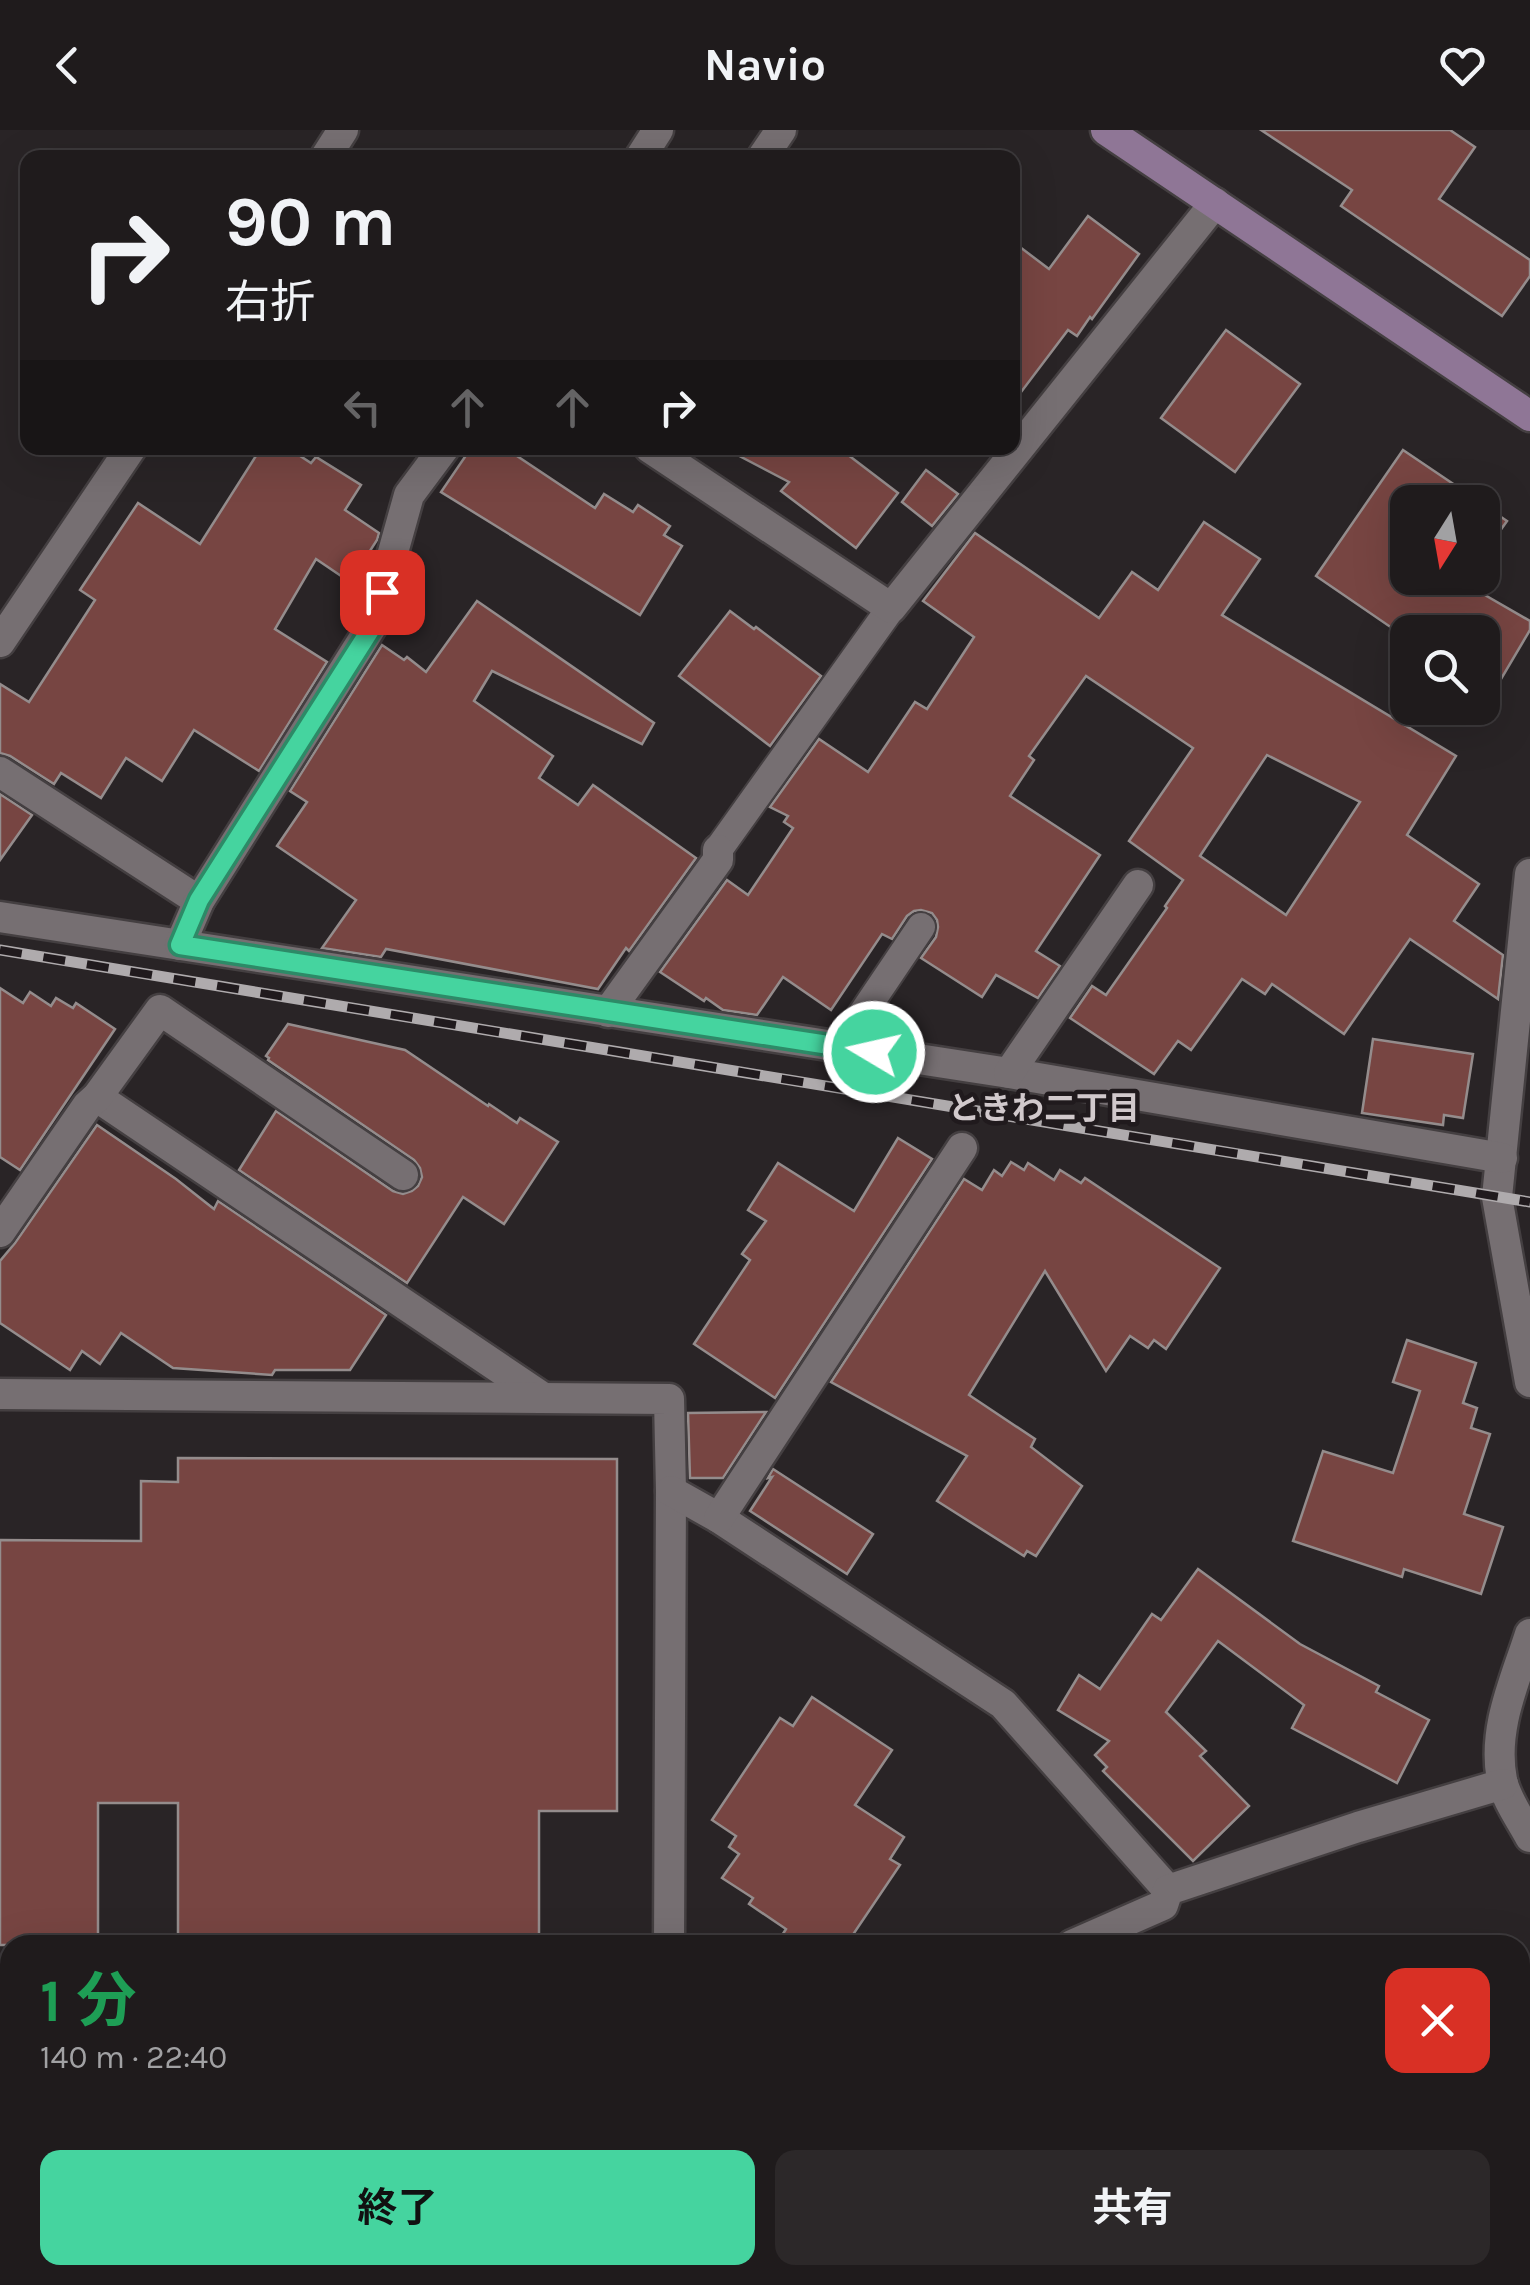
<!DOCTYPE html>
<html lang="ja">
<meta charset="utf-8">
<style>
body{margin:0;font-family:Karla,"Noto Sans JP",sans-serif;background:#2c2829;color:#f1f3f6;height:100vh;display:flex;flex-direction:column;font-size:38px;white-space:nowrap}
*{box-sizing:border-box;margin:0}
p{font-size:32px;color:#a1a1a3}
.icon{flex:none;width:55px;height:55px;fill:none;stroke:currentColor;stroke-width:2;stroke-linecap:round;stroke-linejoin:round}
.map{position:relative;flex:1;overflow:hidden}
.details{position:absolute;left:0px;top:1805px;width:1530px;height:350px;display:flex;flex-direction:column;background:#1f1b1c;border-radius:30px 30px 0 0;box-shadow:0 10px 40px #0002,0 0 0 2px #3c393b}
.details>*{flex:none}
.top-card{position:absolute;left:20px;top:20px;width:1000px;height:305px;border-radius:20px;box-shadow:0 10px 40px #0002,0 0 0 2px #3c393b;background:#1f1b1c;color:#f1f3f6;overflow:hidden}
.needle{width:65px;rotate:191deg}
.controls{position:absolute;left:1390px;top:355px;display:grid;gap:20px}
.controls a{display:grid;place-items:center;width:110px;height:110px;border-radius:20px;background:#1f1b1c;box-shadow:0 10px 40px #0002,0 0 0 2px #3c393b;font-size:50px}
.pin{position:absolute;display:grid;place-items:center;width:85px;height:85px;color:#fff;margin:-42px;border-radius:20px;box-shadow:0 5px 15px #0006}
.me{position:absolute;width:110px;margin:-55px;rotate:279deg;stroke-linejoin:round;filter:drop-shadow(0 0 8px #0008)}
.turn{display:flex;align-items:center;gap:35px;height:210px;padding:0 40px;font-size:45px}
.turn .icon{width:130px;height:130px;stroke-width:2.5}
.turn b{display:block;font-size:70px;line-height:85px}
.lanes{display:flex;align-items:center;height:95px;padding:0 40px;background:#0003;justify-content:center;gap:50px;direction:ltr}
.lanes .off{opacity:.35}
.round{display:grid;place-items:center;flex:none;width:105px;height:105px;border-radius:20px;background:#2c2829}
.head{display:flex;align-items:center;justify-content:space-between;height:170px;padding:0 40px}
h1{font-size:60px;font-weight:700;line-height:75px;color:#1e9e55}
.button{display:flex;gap:20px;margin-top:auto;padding:20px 40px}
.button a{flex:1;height:115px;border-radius:20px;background:#45d49f;color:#111;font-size:40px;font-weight:700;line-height:115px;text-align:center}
.button a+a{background:#2c2829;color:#f1f3f6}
header{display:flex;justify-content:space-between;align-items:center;height:130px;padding:0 40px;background:#1f1b1c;font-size:45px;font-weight:700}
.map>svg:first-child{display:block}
</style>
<header><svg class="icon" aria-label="back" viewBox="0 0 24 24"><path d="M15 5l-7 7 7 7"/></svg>Navio<svg class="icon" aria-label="heart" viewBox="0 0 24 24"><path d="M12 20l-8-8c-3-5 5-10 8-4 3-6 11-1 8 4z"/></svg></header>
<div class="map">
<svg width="1530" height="2155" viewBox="0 0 1530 2155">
<rect width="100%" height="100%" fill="#292426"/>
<!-- building -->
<g fill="#774542" stroke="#948c8c" stroke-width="2.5" fill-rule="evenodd">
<path d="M 1261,0 L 1450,0 L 1475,17 L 1439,69 L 1530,130 L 1530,146 L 1502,186 L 1341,76 L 1352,60 Z"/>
<path d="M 1088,86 L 1139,124 L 1092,189 L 1090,187 L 1077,206 L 1068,200 L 1012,274 L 1012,111 L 1049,139 Z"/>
<path d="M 1226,200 L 1300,254 L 1235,342 L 1161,288 Z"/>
<path d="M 261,318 L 288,318 L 311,333 L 316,327 L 361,355 L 345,380 L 379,403 L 377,410 L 350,452 L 316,429 L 275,499 L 327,532 L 259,641 L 194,600 L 162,651 L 126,628 L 101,668 L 61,643 L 54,654 L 10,626 L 0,623 L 0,554 L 29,572 L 95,470 L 80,460 L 138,373 L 200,414 Z"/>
<path d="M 471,318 L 505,318 L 595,378 L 604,364 L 633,382 L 638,375 L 670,396 L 664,405 L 682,416 L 640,485 L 441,362 Z"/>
<path d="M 724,318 L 839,318 L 898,363 L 856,418 L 781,361 L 789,352 Z"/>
<path d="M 1403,320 L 1480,372 L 1408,372 L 1408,448 L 1468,448 L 1464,453 L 1530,491 L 1530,500 L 1491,566 L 1482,560 L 1482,502 L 1408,502 L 1408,509 L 1316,446 Z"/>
<path d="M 926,340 L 958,364 L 932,396 L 902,372 Z"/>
<path d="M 1482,374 L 1507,391 L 1482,426 Z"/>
<path d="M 1204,392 L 1260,429 L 1222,485 L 1456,626 L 1407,705 L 1479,754 L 1454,791 L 1503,825 L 1498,869 L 1410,809 L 1344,904 L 1272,854 L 1265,864 L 1242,849 L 1191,920 L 1178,911 L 1154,944 L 1070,888 L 1092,856 L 1106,865 L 1167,778 L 1165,776 L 1183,750 L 1129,711 L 1193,618 L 1086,546 L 1029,626 L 1034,630 L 1010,666 L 1100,725 L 1036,821 L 1060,836 L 1038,868 L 996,845 L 982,867 L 921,828 L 936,807 L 938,797 L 937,790 L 932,783 L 921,780 L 914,781 L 907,786 L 892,809 L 882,804 L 831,880 L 783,847 L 757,885 L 723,880 L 706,868 L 704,871 L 660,842 L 727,750 L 748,765 L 793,698 L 784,692 L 788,686 L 770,677 L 819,609 L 868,642 L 915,572 L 927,579 L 974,507 L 923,471 L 975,403 L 1099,488 L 1132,442 L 1158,460 ZM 1267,625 L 1360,672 L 1286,785 L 1200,726 Z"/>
<path d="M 477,471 L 654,593 L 642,614 L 492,541 L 474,571 L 553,626 L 539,648 L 578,675 L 593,655 L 696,728 L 629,821 L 626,818 L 598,859 L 386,819 L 381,827 L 322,818 L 356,770 L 277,716 L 307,672 L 290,661 L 382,515 L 404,530 L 407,527 L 426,542 Z"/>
<path d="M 730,481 L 754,499 L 756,497 L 821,546 L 770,616 L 679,546 Z"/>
<path d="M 0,664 L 32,685 L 0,730 Z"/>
<path d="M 0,858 L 23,873 L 30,862 L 51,876 L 56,868 L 73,878 L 76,873 L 115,899 L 20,1040 L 0,1027 Z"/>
<path d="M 288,894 L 405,920 L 488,976 L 489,974 L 517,993 L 520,988 L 558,1012 L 504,1094 L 463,1067 L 407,1153 L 239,1040 L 276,981 L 393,1061 L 403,1064 L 412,1061 L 418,1056 L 422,1047 L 420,1038 L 414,1030 L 268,930 L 269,928 L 266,926 Z"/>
<path d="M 1373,909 L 1473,924 L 1463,988 L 1444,985 L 1443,995 L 1362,983 Z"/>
<path d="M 97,995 L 176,1049 L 214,1079 L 218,1071 L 386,1185 L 350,1240 L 275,1240 L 272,1245 L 173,1238 L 121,1203 L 100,1234 L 82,1221 L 70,1240 L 0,1193 L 0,1131 L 15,1113 Z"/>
<path d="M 898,1008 L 932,1029 L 775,1268 L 694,1214 L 750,1130 L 742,1124 L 766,1091 L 748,1080 L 778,1033 L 854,1081 Z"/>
<path d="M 1011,1032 L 1024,1040 L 1028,1033 L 1054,1050 L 1060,1040 L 1081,1053 L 1085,1048 L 1220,1138 L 1166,1219 L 1154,1210 L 1148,1218 L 1130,1206 L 1106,1241 L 1045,1141 L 969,1265 L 1035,1309 L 1031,1317 L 1082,1356 L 1036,1426 L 1027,1421 L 1024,1426 L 937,1371 L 967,1326 L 831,1252 L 964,1049 L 982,1060 L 994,1040 L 1002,1046 Z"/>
<path d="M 1407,1210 L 1476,1233 L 1463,1273 L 1477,1278 L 1471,1298 L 1490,1304 L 1464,1384 L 1503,1397 L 1481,1464 L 1404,1439 L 1402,1447 L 1293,1411 L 1323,1321 L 1393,1343 L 1420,1261 L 1393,1252 Z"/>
<path d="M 766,1282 L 723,1348 L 690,1348 L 688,1283 Z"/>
<path d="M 178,1328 L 617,1329 L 617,1681 L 539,1681 L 539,1815 L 178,1815 L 178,1673 L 98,1673 L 98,1815 L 0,1815 L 0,1410 L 141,1411 L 141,1351 L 178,1352 Z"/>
<path d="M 773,1339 L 873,1404 L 847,1444 L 750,1381 L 772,1347 L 768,1348 Z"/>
<path d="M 1198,1439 L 1300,1514 L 1379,1556 L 1376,1562 L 1429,1590 L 1397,1653 L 1292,1598 L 1304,1575 L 1218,1511 L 1166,1582 L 1206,1621 L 1200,1626 L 1249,1676 L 1193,1731 L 1103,1641 L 1107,1637 L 1095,1625 L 1109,1611 L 1058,1580 L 1079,1545 L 1100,1559 L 1152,1484 L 1161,1490 Z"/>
<path d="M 812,1567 L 892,1620 L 855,1675 L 904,1707 L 890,1729 L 900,1735 L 846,1815 L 776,1815 L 786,1799 L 749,1774 L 753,1768 L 722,1748 L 739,1724 L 729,1717 L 736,1706 L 712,1690 L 780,1588 L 793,1596 Z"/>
</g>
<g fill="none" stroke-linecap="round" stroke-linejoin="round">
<defs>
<g id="lane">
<path d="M 718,720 L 891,478"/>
<path d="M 840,917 L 921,797"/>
</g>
<g id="street">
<path d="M 325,28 L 343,0"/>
<path d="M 640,28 L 658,0"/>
<path d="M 762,28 L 781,0"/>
<path d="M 650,318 L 891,478 L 1215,73"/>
<path d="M 0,512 L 131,318"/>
<path d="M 0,642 L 199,771"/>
<path d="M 1530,744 L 1497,1067 L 1530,1252"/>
<path d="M 0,787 L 1009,943 L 1502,1028"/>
<path d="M 180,815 L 199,771 L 373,494 L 409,365 L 444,318"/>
<path d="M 608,882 L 718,730 L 718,720"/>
<path d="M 1009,943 L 1138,755"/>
<path d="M 97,967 L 542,1267"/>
<path d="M 0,1102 L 87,976 L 97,967 L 160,880 L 403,1045"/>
<path d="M 0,1264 L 669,1269 L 671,1361 L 669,1815"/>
<path d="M 671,1361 L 719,1388 L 1003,1574 L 1168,1760"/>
<path d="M 719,1388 L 962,1018"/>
<path d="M 1530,1504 C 1515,1551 1492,1599 1502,1650 C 1506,1669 1521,1690 1530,1707"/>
<path d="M 1072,1815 L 1163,1775 L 1168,1760 L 1358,1697 L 1503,1654"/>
<path d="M 1520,2140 L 1530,2140"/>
<path d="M 667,2155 L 667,2145"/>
<path d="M 746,2155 L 757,2145"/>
</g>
<path id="secondary" d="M 1106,0 L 1530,286"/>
</defs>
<!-- lane casing -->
<use href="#lane" stroke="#443f41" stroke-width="32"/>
<!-- street casing -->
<use href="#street" stroke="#443f41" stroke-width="35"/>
<!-- secondary casing -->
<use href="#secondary" stroke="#443f41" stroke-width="35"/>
<!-- lane -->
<use href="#lane" stroke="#766f72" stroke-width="28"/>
<!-- street -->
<use href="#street" stroke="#766f72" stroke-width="30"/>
<!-- secondary -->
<use href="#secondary" stroke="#8f7696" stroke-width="30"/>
<defs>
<path id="rail" d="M 0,820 L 1530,1072"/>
</defs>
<!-- rail casing -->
<use href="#rail" stroke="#afabad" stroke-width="11"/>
<!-- rail -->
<use href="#rail" stroke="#201a1d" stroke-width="8" stroke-dasharray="22" stroke-linecap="butt"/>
</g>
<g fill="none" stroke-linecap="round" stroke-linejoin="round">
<defs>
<path id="route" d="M 382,462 L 374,494 L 199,770 L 180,815 L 874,922"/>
</defs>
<!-- route casing -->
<use href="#route" stroke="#2d8a67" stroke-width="25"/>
<!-- route -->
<use href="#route" stroke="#45d49f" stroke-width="18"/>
</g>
<g text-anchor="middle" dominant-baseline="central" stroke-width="9" stroke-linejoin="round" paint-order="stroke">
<!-- neighbourhood labels -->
<g font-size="32" font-weight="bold" fill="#d1c9cc" stroke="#201a1d">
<text x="1044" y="978">ときわ二丁目</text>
</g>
</g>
</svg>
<div class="controls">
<a><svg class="needle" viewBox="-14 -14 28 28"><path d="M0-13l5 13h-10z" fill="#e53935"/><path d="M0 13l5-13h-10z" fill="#a1a1a3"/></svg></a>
<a><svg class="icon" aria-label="search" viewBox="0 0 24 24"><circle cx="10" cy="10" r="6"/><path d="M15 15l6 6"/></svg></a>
</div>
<div class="pin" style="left:382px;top:462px;background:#d93025"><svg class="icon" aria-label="arrive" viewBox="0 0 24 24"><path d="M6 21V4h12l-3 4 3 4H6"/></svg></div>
<svg class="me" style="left:874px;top:922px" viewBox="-20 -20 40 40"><circle r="17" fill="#45d49f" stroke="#fff" stroke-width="3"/><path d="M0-11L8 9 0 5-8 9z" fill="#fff"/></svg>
<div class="top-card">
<div class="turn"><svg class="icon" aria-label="right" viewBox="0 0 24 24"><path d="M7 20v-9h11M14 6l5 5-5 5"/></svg><div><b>90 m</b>右折</div></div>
<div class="lanes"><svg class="icon off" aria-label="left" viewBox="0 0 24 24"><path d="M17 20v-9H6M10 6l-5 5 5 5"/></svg><svg class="icon off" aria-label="ahead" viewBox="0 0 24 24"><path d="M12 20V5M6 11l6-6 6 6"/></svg><svg class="icon off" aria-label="ahead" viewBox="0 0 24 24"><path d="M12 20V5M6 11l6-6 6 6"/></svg><svg class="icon" aria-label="right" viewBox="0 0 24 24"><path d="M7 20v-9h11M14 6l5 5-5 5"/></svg></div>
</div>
<section class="details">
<div class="head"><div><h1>1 分</h1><p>140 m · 22:40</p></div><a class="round" style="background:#d93025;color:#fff"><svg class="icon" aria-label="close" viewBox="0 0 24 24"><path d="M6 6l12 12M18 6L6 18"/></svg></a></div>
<div class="button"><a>終了</a><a>共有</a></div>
</section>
</div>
